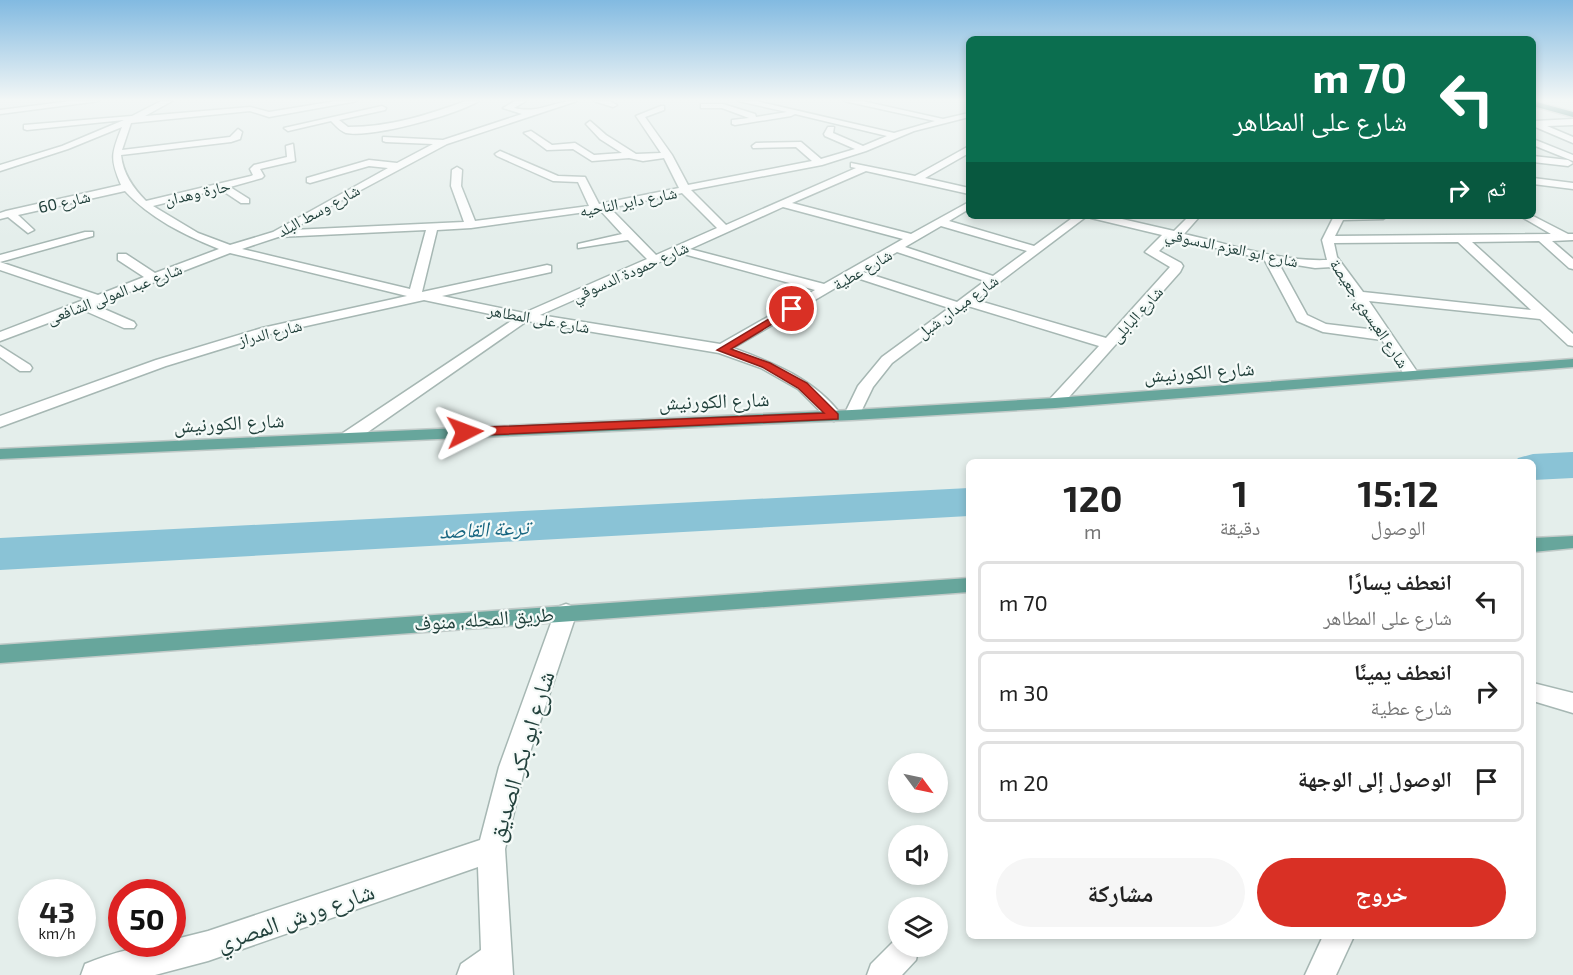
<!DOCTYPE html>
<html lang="ar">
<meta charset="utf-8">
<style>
body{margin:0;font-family:"Exo 2","Noto Naskh Arabic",sans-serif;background:#f6f6f6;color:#222;direction:rtl;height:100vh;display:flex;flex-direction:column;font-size:22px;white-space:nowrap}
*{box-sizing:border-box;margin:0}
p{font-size:20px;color:#767676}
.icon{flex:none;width:33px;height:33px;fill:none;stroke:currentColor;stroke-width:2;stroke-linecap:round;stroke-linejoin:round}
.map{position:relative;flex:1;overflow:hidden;direction:ltr}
.panel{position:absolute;left:966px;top:459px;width:570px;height:480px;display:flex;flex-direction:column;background:#fff;border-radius:9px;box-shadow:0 3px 9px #0003;direction:rtl}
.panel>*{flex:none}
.guide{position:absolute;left:966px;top:36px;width:570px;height:183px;border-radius:9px;box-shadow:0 3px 9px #0003;direction:rtl;background:#0b6e4f;color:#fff;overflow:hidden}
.needle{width:39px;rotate:123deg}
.controls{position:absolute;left:888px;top:753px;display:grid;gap:12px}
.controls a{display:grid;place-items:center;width:60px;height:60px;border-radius:50%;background:#fff;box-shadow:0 3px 9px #0003;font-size:30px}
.speed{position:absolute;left:18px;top:879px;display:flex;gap:12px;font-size:30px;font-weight:700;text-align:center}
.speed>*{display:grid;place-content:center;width:78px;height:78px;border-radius:50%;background:#fff;box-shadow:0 3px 9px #0003;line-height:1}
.speed small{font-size:15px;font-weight:400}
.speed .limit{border:9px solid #d22;background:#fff;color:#111}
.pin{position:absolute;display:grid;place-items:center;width:51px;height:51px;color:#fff;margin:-26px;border:3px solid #fff;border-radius:50%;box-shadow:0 2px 6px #0007}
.me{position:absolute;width:66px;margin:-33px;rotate:87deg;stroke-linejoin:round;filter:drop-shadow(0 0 4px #0008)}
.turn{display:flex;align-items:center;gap:21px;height:126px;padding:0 30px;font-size:27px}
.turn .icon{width:78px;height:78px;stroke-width:2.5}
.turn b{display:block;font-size:42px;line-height:51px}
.then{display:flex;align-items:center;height:57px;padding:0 30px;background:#0003;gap:12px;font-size:22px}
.eta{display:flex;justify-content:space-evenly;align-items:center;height:102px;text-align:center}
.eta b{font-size:36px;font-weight:700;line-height:42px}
.button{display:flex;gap:12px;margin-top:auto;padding:12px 30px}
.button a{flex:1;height:69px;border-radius:36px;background:#d93025;color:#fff;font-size:24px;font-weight:700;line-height:69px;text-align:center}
.button a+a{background:#f6f6f6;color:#222}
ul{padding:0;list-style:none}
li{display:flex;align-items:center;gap:18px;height:81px;margin:0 12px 9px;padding:0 18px;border:3px solid #e0e0e0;border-radius:9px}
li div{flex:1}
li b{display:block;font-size:22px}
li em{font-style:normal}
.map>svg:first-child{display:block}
</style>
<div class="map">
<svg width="1573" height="975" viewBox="0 0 1573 975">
<rect width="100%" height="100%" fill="#e4eeeb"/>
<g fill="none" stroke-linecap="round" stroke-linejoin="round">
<!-- canal -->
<g fill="#8ac3d6" fill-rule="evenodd">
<path d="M 1573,452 L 1573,478 L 1533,480 L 1533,462 L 1515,462 L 1518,458 L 1533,454 Z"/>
<path d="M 969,488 L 969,516 L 0,570 L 0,538 Z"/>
</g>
<defs>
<g id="minor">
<path d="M 71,101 L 99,101 L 0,114 L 0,110 Z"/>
<path d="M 161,101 L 172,101 L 145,116 L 250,107 L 269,112 L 336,101 L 357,101 L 269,117 L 250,111 L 131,123 L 122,150 L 230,137 L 238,129 L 242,132 L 240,139 L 231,142 L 121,155 C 123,174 133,188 146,201 L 251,176 L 253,175 L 250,169 L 254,165 L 287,157 L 286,146 L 293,144 L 295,161 L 260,169 L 264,176 L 262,178 L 230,187 L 249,199 L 249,203 L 241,203 L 220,189 L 153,206 L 198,233 L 230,245 L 273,232 L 388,168 L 369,166 L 310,183 L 307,182 L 307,178 L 369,160 L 397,163 L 433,144 L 386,142 L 383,141 L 383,137 L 443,140 L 522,114 L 503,108 L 515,101 L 526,101 L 514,108 C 541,114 551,101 577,101 L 447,144 L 331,206 L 292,230 L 464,222 L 451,186 L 452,170 L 457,167 L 462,170 L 461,186 L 475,221 L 589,206 L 578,182 L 553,181 L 497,156 L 495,154 L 500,151 L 558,176 L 585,177 L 599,204 L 679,188 L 664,158 L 643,161 L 629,158 L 592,161 L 573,149 L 547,150 L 524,133 L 531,131 L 552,145 L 575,143 L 594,155 L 622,153 L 600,139 L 586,124 L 590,121 L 606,135 L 636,154 L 661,153 L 636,116 L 661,106 L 664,106 L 664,110 L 645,117 L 672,155 L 688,185 L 812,161 L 796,147 L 753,148 L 752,146 L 756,143 L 801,142 L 821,159 L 855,149 L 825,136 L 824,134 L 828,127 L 834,127 L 833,133 L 863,146 L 887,136 L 795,114 L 791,116 L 735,125 L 732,124 L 732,120 L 749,118 L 722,108 L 701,108 L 701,104 L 723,104 L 755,114 L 756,117 L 787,112 L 738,101 L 756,101 L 894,133 L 935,121 L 844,101 L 862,101 L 943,119 L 969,113 L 969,117 L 914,131 L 866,151 L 822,165 L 691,190 L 726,225 L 856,168 L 851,167 L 851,163 L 915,176 L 969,146 L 969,153 L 925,178 L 969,188 L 969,194 L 866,171 L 792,203 L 911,234 L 969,202 L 969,209 L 949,221 L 1034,246 L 1075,216 L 1087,216 L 976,300 L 1106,338 L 1170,267 L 1145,252 L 1162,235 L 1091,218 L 1090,216 L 1109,216 L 1174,231 L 1189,216 L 1200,216 L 1184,234 C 1230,244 1280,262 1327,260 L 1322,240 L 1334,216 L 1388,216 L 1383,219 L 1343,220 L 1335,236 L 1551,234 L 1520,216 L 1533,216 L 1568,234 L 1573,234 L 1573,240 L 1552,241 L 1573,259 L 1573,269 L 1569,268 L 1539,241 L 1472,242 L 1573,334 L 1573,346 L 1568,345 L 1540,319 L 1369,301 L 1420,376 L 1417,379 L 1407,379 L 1382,340 L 1323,332 L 1297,321 L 1264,259 L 1172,238 L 1159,251 L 1181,263 L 1183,266 L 1180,272 L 1061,406 L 1049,406 L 1047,403 L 1049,400 L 1099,346 L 968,306 L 892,363 L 873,387 L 858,418 L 846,418 L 844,415 L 858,386 L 882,357 L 949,308 L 854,277 L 733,348 C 774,363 816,380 842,416 L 834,421 L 828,419 L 798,389 L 761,368 L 719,353 L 527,321 L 355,441 L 343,441 L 341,437 L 343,433 L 514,319 L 424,300 L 270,334 L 166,366 L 0,427 L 0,416 L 156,360 L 262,328 L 407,296 L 230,253 L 95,305 L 134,322 L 136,325 L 134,328 L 124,328 L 83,310 L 0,341 L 0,332 L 86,299 L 0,270 L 0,255 L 85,232 L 93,232 L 93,236 L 0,262 L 98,295 L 144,277 L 118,260 L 118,254 L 126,254 L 155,273 L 219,249 C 184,235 150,218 125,191 L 18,215 L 34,230 L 28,233 L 8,217 L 0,219 L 0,213 L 6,211 L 121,185 C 110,159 111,154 122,127 L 68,149 L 0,171 L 0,165 L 62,146 L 124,120 L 27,130 L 24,129 L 24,125 L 132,116 ZM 682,193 L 717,228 L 656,255 L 610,208 ZM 783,207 L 903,239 L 824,284 L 690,249 ZM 600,210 L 622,234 L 578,244 L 578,248 L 628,240 L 647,259 L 524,313 L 442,296 L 551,272 L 551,266 L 547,265 L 422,292 L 437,230 L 471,228 ZM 941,226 L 1027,251 L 993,276 L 905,247 ZM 426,230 L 410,289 L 242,249 L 278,237 ZM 1458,242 L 1531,310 L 1363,292 L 1337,257 L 1334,243 ZM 897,252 L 985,281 L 957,302 L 863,272 ZM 680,253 L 815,290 L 720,344 L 540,315 ZM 1278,262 L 1315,268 L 1332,267 L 1376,330 L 1326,324 L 1307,315 Z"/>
<path d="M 466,101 L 479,101 C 455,115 373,138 346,133 C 340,131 335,125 331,121 L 288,131 L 284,128 L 382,106 L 386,108 L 385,110 L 339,120 L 348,127 C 390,127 427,115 466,101 Z"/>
<path d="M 594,101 L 609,101 L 617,105 L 613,107 Z"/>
<path d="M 1573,119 L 1573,125 L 1547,126 L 1573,137 L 1573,143 L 1533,126 L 1535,121 Z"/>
<path d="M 1533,139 L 1573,155 L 1573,161 L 1533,145 Z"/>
<path d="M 1533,156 L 1568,160 L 1573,163 L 1568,166 L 1533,162 Z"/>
<path d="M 1533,178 L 1573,183 L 1573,189 L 1533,184 Z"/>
<path d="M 0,346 L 30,365 L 32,368 L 30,371 L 20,371 L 0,357 Z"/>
<path d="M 566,604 L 574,607 L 577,612 L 525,767 L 505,849 L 513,975 L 457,975 L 461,964 L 481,950 L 478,867 L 208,961 L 155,975 L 81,975 L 85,964 C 111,953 144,944 172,944 L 172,940 L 208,931 L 480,840 L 499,767 L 555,612 L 558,607 Z"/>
<path d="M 1533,683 L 1573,693 L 1573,713 L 1533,701 Z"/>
<path d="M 1323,936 L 1354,936 L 1336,975 L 1305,975 Z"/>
<path d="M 898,937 L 898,946 L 919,946 L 916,960 L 902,975 L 867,975 L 871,964 Z"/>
</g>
<g id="major">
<path d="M 1573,359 L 1573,367 L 1055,408 L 852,420 L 0,459 L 0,449 L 852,410 L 1055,398 Z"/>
<path d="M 1573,536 L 1573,548 L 1533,552 L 1533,538 Z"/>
<path d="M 969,578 L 969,592 L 0,663 L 0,645 Z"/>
</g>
<path id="highway" d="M 1533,101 L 1573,112 L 1573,117 L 1533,106 Z"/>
</defs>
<!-- minor casing -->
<use href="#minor" stroke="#a6b7b3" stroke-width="3"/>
<!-- major casing -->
<use href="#major" stroke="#c1cac8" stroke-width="3"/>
<!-- highway casing -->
<use href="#highway" stroke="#c1cac8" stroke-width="3"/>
<!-- minor -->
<use href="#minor" fill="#fff" fill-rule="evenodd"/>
<!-- major -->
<use href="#major" fill="#67a69c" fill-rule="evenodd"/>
<!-- highway -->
<use href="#highway" fill="#2c6f68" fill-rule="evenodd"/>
</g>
<!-- sky -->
<linearGradient id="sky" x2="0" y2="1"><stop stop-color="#82bae1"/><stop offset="0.42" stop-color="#f3f7f6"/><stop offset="1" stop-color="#f3f7f6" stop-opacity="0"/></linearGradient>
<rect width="1573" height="238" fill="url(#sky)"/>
<!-- route -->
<path fill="#d93025" stroke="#8d1f18" stroke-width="1.5" d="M 789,307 L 797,309 L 731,349 L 770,363 L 807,383 L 838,414 L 838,419 L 465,436 L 458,432 L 465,428 L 824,413 L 798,388 L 762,367 L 717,350 Z"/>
<g text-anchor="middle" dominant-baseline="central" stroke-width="4.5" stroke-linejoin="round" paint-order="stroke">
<!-- far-street labels -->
<g font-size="16" fill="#22413c" stroke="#f5faf8">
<text transform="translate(197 192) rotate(-13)">حارة وهدان</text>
<text transform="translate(64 201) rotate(-13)">شارع 60</text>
<text transform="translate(628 201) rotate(-11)">شارع داير الناحيه</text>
<text transform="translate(318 210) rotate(-29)">شارع وسط البلد</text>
<text transform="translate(1232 247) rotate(12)">شارع ابو العزم الدسوقي</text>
<text transform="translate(862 269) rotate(-30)">شارع عطية</text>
<text transform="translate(630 271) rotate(-24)">شارع حمودة الدسوقي</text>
<text transform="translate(114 293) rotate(-21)">شارع عبد المولى الشافعى</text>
<text transform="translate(957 306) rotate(-36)">شارع ميدان شبل</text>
<text transform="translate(1370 313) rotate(56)">شارع العيسوي جعيصة</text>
<text transform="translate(1136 314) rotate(-48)">شارع البابلى</text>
<text transform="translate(539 318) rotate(10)">شارع على المطاهر</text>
<text transform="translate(270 332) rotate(-14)">شارع الدراز</text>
</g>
<!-- street labels -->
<g font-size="20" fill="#22413c" stroke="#f5faf8">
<text transform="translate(1199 371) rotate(-4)">شارع الكورنيش</text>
<text transform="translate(714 400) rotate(-2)">شارع الكورنيش</text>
<text transform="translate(229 422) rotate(-3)">شارع الكورنيش</text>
<text transform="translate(484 618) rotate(-4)">طريق المحله, منوف</text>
</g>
<!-- water labels -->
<g font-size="21" font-style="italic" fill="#186681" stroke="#f5faf8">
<text transform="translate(484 528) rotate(-3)">ترعة القاصد</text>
</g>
<!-- near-street labels -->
<g font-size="24" fill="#22413c" stroke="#f5faf8">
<text transform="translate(520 756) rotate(-73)">شارع ابو بكر الصديق</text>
<text transform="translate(295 916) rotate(-19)">شارع ورش المصري</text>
</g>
</g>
</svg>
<div class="controls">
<a><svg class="needle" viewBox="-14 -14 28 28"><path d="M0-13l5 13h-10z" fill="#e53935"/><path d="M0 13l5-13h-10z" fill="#767676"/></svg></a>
<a><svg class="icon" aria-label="sound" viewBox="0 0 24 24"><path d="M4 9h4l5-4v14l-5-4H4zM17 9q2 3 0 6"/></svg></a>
<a><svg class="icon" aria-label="layers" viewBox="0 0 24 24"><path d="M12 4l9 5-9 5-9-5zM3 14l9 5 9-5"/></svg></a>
</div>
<div class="speed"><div>43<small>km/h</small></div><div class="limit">50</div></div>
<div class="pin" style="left:792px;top:309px;background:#d93025"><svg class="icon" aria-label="arrive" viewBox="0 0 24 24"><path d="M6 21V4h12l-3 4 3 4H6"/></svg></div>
<svg class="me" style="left:465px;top:432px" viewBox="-20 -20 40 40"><path d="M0-17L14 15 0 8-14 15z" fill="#d93025" stroke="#fff" stroke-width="4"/></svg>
<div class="guide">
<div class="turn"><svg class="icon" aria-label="left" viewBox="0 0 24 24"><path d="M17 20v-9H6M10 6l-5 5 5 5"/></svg><div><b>70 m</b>شارع على المطاهر</div></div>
<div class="then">ثم<svg class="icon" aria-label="right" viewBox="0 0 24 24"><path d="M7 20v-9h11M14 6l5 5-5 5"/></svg></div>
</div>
<section class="panel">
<div class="eta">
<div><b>15:12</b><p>الوصول</p></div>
<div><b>1</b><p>دقيقة</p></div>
<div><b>120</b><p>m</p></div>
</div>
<ul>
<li><svg class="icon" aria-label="left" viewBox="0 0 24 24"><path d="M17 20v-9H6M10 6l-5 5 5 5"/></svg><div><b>انعطف يسارًا</b><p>شارع على المطاهر</p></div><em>70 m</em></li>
<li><svg class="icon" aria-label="right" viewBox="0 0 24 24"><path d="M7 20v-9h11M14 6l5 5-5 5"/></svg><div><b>انعطف يمينًا</b><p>شارع عطية</p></div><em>30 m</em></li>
<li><svg class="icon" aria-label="arrive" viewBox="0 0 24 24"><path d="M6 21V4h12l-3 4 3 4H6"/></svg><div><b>الوصول إلى الوجهة</b></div><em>20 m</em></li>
</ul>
<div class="button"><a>خروج</a><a>مشاركة</a></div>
</section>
</div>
